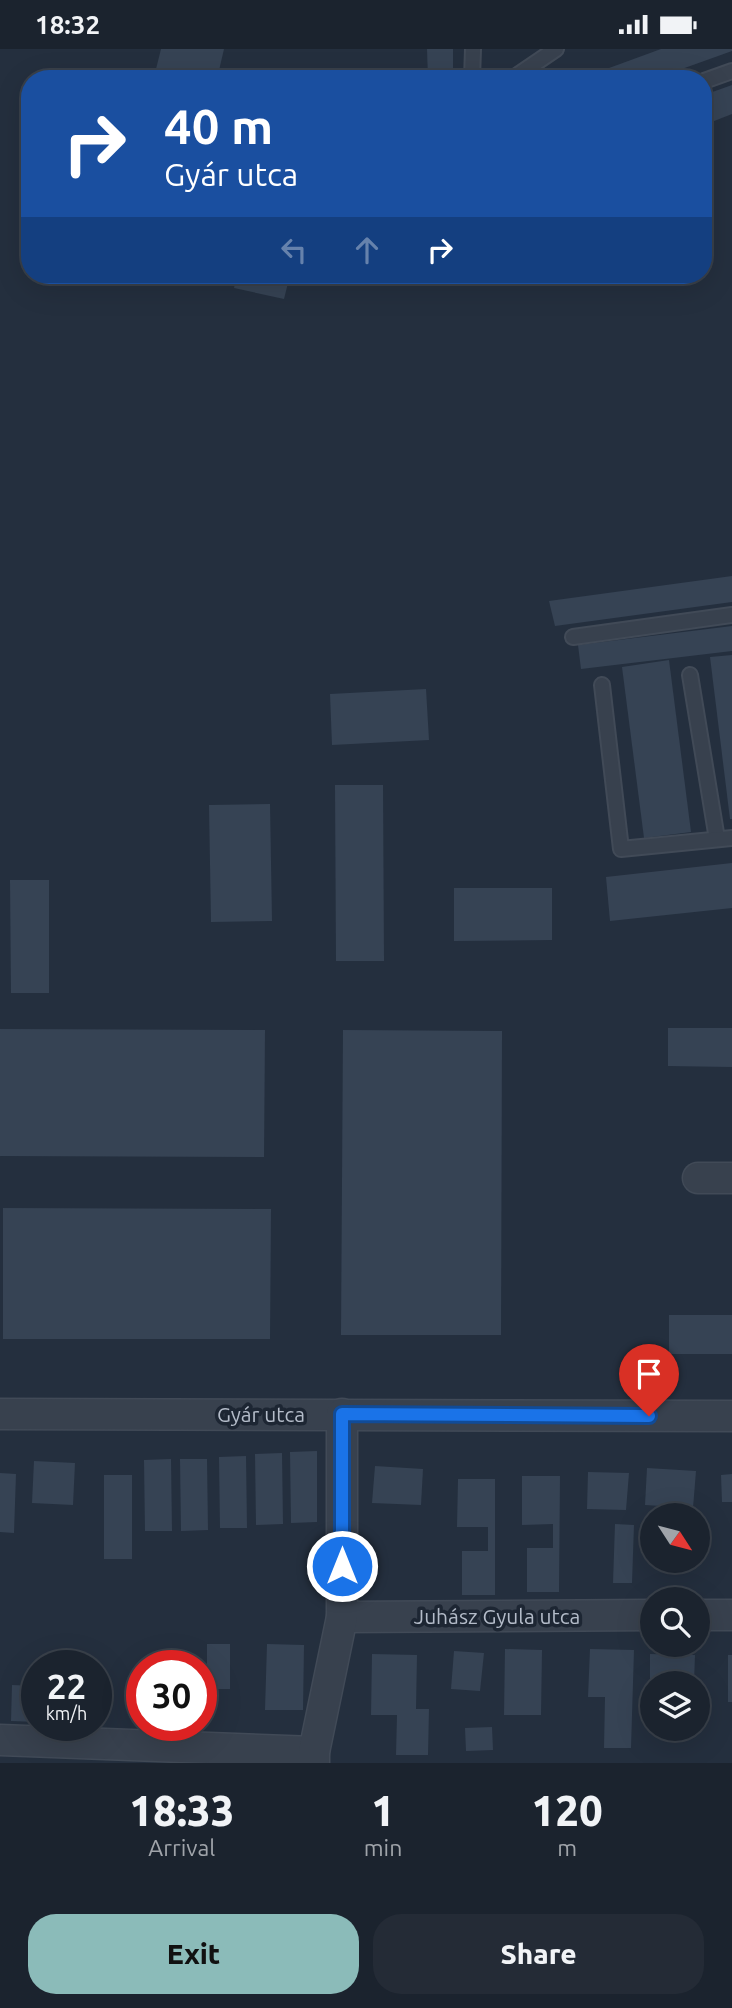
<!DOCTYPE html>
<meta charset="utf-8">
<style>
body{margin:0;font-family:Ubuntu,sans-serif;background:#242b36;color:#f1f3f6;height:100vh;display:flex;flex-direction:column;font-size:26px;white-space:nowrap}
*{box-sizing:border-box;margin:0}
p{font-size:23px;color:#a0a4aa}
.icon{flex:none;width:38px;height:38px;fill:none;stroke:currentColor;stroke-width:2;stroke-linecap:round;stroke-linejoin:round}
.map{position:relative;height:1714px;overflow:hidden}
.sheet{display:flex;flex-direction:column;background:#1b232e;flex:1}
.sheet>*{flex:none}
.top-card{position:absolute;left:21px;top:21px;width:691px;height:214px;border-radius:28px;box-shadow:0 7px 28px #0002,0 0 0 2px #39404a;background:#1a4fa0;color:#fff;overflow:hidden}
.needle{width:46px;rotate:126deg}
.buttons{position:absolute;left:640px;top:1454px;display:grid;gap:14px}
.buttons a{display:grid;place-items:center;width:70px;height:70px;border-radius:50%;background:#1b232e;box-shadow:0 7px 28px #0002,0 0 0 2px #39404a;font-size:35px}
.speed{position:absolute;left:21px;top:1601px;display:flex;gap:14px;font-size:35px;font-weight:700;text-align:center}
.speed>*{display:grid;place-content:center;width:91px;height:91px;border-radius:50%;background:#1b232e;box-shadow:0 7px 28px #0002,0 0 0 2px #39404a;line-height:1}
.speed small{font-size:18px;font-weight:400}
.speed .limit{border:10px solid #d22;background:#fff;color:#111}
.pin{position:absolute;display:grid;place-items:center;width:60px;height:60px;color:#fff;margin:-72px -30px;border-radius:50% 50% 50% 0;rotate:-45deg;box-shadow:0 0 7px #0007}
.pin .icon{rotate:45deg}
.me{position:absolute;width:77px;margin:-38px;rotate:0deg;stroke-linejoin:round;filter:drop-shadow(0 0 5px #0008)}
.turn{display:flex;align-items:center;gap:24px;height:147px;padding:0 28px;font-size:32px}
.turn .icon{width:91px;height:91px;stroke-width:2.5}
.turn b{display:block;font-size:49px;line-height:60px}
.lanes{display:flex;align-items:center;height:66px;padding:0 28px;background:#0003;justify-content:center;gap:35px;direction:ltr}
.lanes .off{opacity:.35}
.eta{display:flex;justify-content:space-evenly;align-items:center;height:119px;text-align:center}
.eta b{font-size:42px;font-weight:800;line-height:49px}
.cta{display:flex;gap:14px;margin-top:auto;padding:14px 28px}
.cta a{flex:1;height:80px;border-radius:28px;background:#8bbbb9;color:#111;font-size:28px;font-weight:800;line-height:80px;text-align:center}
.cta a+a{background:#242b36;color:#f1f3f6}
.status{display:flex;justify-content:space-between;align-items:center;height:49px;padding:0 35px;background:#1b232e;direction:ltr}
.status svg{height:19px;fill:currentColor}
.map>svg:first-child{display:block}
</style>
<div class="status"><b>18:32</b><svg viewBox="0 0 49 12"><path d="M0 12V9h3v3zM5 12V6h3v6zM10 12V3h3v9zM15 12V0h3v12zM26 1h20v11H26zM47 4h2v5h-2z"/></svg></div>
<div class="map">
<svg width="732" height="1714" viewBox="0 0 732 1714">
<rect width="100%" height="100%" fill="#242f3e"/>
<!-- building -->
<g fill="#364354">
<path d="M 161,0 L 224,0 L 217,30 L 180,30 L 155,24 Z"/>
<path d="M 427,0 L 453,0 L 453,30 L 428,30 Z"/>
<path d="M 661,0 L 732,0 L 732,2 L 654,30 L 579,30 Z"/>
<path d="M 732,36 L 732,65 L 704,76 L 704,46 Z"/>
<path d="M 237,226 L 290,226 L 284,250 L 234,239 Z"/>
<path d="M 732,527 L 732,553 L 555,577 L 549,552 Z"/>
<path d="M 732,577 L 732,602 L 581,620 L 578,596 Z"/>
<path d="M 732,606 L 732,770 L 730,770 L 710,608 Z"/>
<path d="M 669,611 L 691,783 L 644,789 L 622,618 Z"/>
<path d="M 426,640 L 429,691 L 332,696 L 330,645 Z"/>
<path d="M 335,736 L 383,736 L 384,912 L 336,912 Z"/>
<path d="M 270,755 L 272,872 L 211,873 L 209,756 Z"/>
<path d="M 732,814 L 732,859 L 610,872 L 606,828 Z"/>
<path d="M 10,831 L 49,831 L 49,944 L 11,944 Z"/>
<path d="M 454,839 L 552,839 L 552,891 L 454,892 Z"/>
<path d="M 668,979 L 732,979 L 732,1018 L 668,1017 Z"/>
<path d="M 0,980 L 265,981 L 264,1108 L 0,1107 Z"/>
<path d="M 343,981 L 502,982 L 501,1286 L 341,1286 Z"/>
<path d="M 3,1159 L 271,1160 L 270,1290 L 3,1290 Z"/>
<rect x="669" y="1266" width="63" height="39"/>
<path d="M 317,1402 L 317,1473 L 291,1474 L 290,1403 Z"/>
<path d="M 282,1404 L 283,1475 L 256,1476 L 255,1405 Z"/>
<path d="M 246,1407 L 247,1479 L 220,1479 L 219,1408 Z"/>
<path d="M 171,1410 L 172,1482 L 145,1482 L 144,1411 Z"/>
<path d="M 180,1410 L 207,1410 L 208,1481 L 181,1482 Z"/>
<path d="M 34,1412 L 75,1414 L 73,1456 L 32,1454 Z"/>
<path d="M 375,1417 L 423,1420 L 421,1456 L 372,1454 Z"/>
<path d="M 647,1419 L 696,1422 L 693,1459 L 645,1456 Z"/>
<path d="M 588,1423 L 629,1424 L 626,1461 L 587,1460 Z"/>
<path d="M 0,1424 L 16,1425 L 14,1484 L 0,1483 Z"/>
<path d="M 732,1425 L 732,1453 L 722,1453 L 721,1426 Z"/>
<rect x="104" y="1426" width="28" height="84"/>
<path d="M 522,1427 L 560,1427 L 559,1543 L 527,1543 L 527,1499 L 553,1499 L 553,1475 L 522,1476 Z"/>
<path d="M 458,1430 L 495,1430 L 495,1546 L 462,1546 L 462,1502 L 488,1502 L 488,1478 L 457,1478 Z"/>
<path d="M 615,1475 L 634,1476 L 632,1534 L 613,1534 Z"/>
<rect x="207" y="1595" width="23" height="45"/>
<path d="M 267,1595 L 304,1596 L 303,1661 L 265,1661 Z"/>
<path d="M 505,1600 L 542,1601 L 541,1666 L 504,1666 Z"/>
<path d="M 590,1600 L 634,1601 L 631,1699 L 604,1699 L 605,1648 L 588,1648 Z"/>
<path d="M 454,1602 L 484,1604 L 480,1642 L 451,1640 Z"/>
<path d="M 372,1605 L 417,1606 L 416,1660 L 429,1660 L 428,1706 L 396,1706 L 397,1666 L 371,1666 Z"/>
<path d="M 650,1605 L 695,1606 L 694,1634 L 653,1634 L 653,1641 L 650,1641 Z"/>
<rect x="728" y="1606" width="4" height="47"/>
<path d="M 12,1636 L 37,1637 L 37,1673 L 11,1672 Z"/>
<path d="M 492,1678 L 493,1701 L 466,1702 L 465,1679 Z"/>
</g>
<g fill="none" stroke-linecap="round" stroke-linejoin="round">
<defs>
<g id="lane">
<path d="M 472,30 L 473,0"/>
<path d="M 512,30 L 556,0"/>
<path d="M 704,32 L 732,22"/>
<path d="M 573,588 L 732,566"/>
<path d="M 690,626 L 717,790"/>
<path d="M 602,636 L 621,800 L 732,789"/>
</g>
<g id="street">
<path d="M 698,1129 L 732,1129"/>
<path d="M 0,1365 L 732,1367"/>
<path d="M 698,1566 L 732,1566"/>
<path d="M 342,1568 L 653,1566"/>
<path d="M 0,1691 L 314,1703"/>
<path d="M 314,1714 L 314,1703 L 342,1568 L 342,1365"/>
</g>
</defs>
<!-- lane casing -->
<use href="#lane" stroke="#414a57" stroke-width="18"/>
<!-- street casing -->
<use href="#street" stroke="#414a57" stroke-width="33"/>
<!-- lane -->
<use href="#lane" stroke="#38414e" stroke-width="14"/>
<!-- street -->
<use href="#street" stroke="#38414e" stroke-width="30"/>
</g>
<g fill="none" stroke-linecap="round" stroke-linejoin="round">
<defs>
<path id="route" d="M 342,1517 L 342,1365 L 649,1367"/>
</defs>
<!-- route casing -->
<use href="#route" stroke="#114b97" stroke-width="18"/>
<!-- route -->
<use href="#route" stroke="#1a73e8" stroke-width="12"/>
</g>
<g text-anchor="middle" dominant-baseline="central" stroke-width="7" stroke-linejoin="round" paint-order="stroke">
<!-- street labels -->
<g font-size="21" fill="#b4bcc9" stroke="#1d2633">
<text x="261" y="1365">Gyár utca</text>
<text x="497" y="1567">Juhász Gyula utca</text>
</g>
</g>
</svg>
<div class="buttons">
<a><svg class="needle" viewBox="-14 -14 28 28"><path d="M0-13l5 13h-10z" fill="#e53935"/><path d="M0 13l5-13h-10z" fill="#a0a4aa"/></svg></a>
<a><svg class="icon" aria-label="search" viewBox="0 0 24 24"><circle cx="10" cy="10" r="6"/><path d="M15 15l6 6"/></svg></a>
<a><svg class="icon" aria-label="layers" viewBox="0 0 24 24"><path d="M12 4l9 5-9 5-9-5zM3 14l9 5 9-5"/></svg></a>
</div>
<div class="speed"><div>22<small>km/h</small></div><div class="limit">30</div></div>
<div class="pin" style="left:649px;top:1367px;background:#d93025"><svg class="icon" aria-label="arrive" viewBox="0 0 24 24"><path d="M6 21V4h12l-3 4 3 4H6"/></svg></div>
<svg class="me" style="left:342px;top:1517px" viewBox="-20 -20 40 40"><circle r="17" fill="#1a73e8" stroke="#fff" stroke-width="3"/><path d="M0-11L8 9 0 5-8 9z" fill="#fff"/></svg>
<div class="top-card">
<div class="turn"><svg class="icon" aria-label="right" viewBox="0 0 24 24"><path d="M7 20v-9h11M14 6l5 5-5 5"/></svg><div><b>40 m</b>Gyár utca</div></div>
<div class="lanes"><svg class="icon off" aria-label="left" viewBox="0 0 24 24"><path d="M17 20v-9H6M10 6l-5 5 5 5"/></svg><svg class="icon off" aria-label="ahead" viewBox="0 0 24 24"><path d="M12 20V5M6 11l6-6 6 6"/></svg><svg class="icon" aria-label="right" viewBox="0 0 24 24"><path d="M7 20v-9h11M14 6l5 5-5 5"/></svg></div>
</div>
</div>
<section class="sheet">
<div class="eta">
<div><b>18:33</b><p>Arrival</p></div>
<div><b>1</b><p>min</p></div>
<div><b>120</b><p>m</p></div>
</div>
<div class="cta"><a>Exit</a><a>Share</a></div>
</section>
